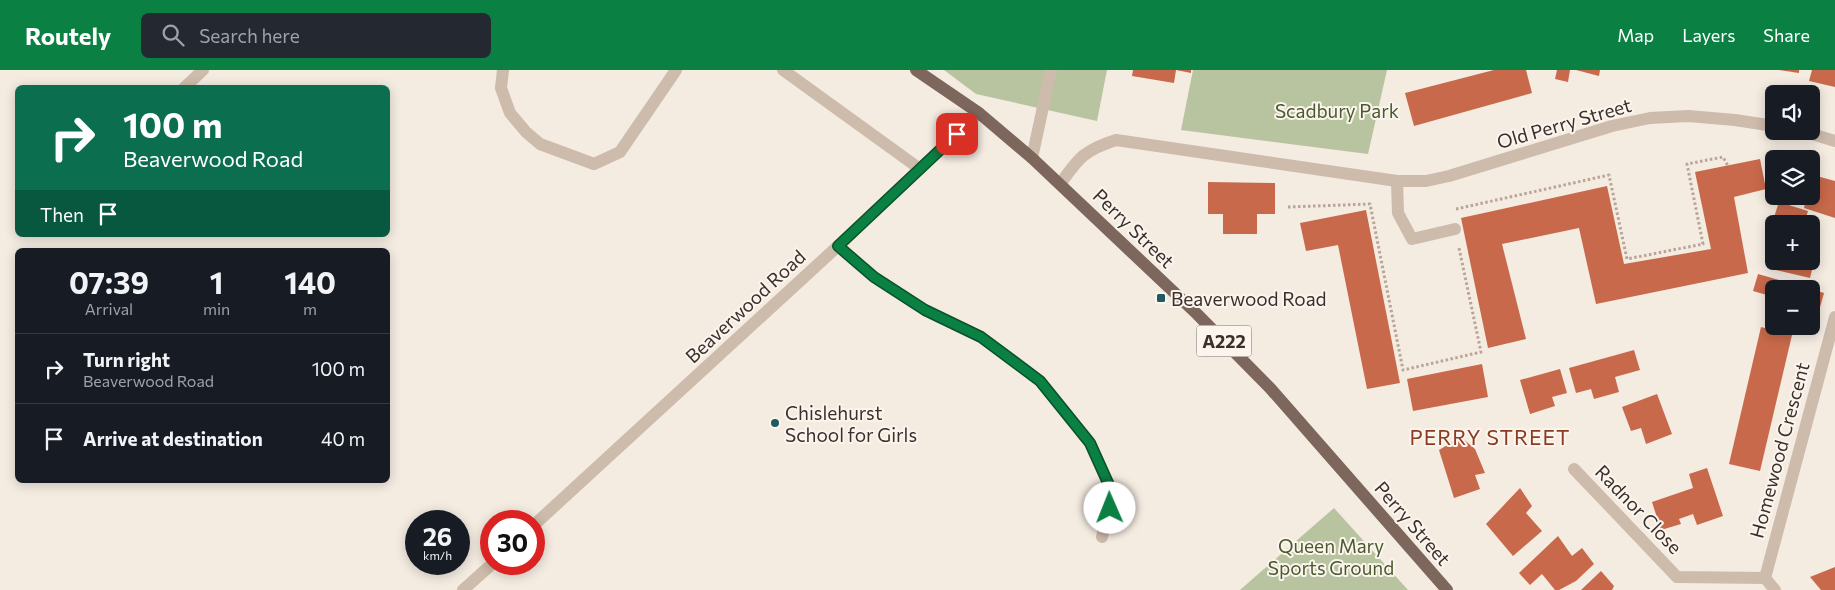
<!DOCTYPE html>
<meta charset="utf-8">
<style>
body{margin:0;font-family:Commissioner,sans-serif;background:#242831;color:#f1f3f6;height:100vh;display:flex;flex-direction:column;font-size:19px;white-space:nowrap}
*{box-sizing:border-box;margin:0}
p{font-size:16px;color:#9ea1a6}
.icon{flex:none;width:28px;height:28px;fill:none;stroke:currentColor;stroke-width:2;stroke-linecap:round;stroke-linejoin:round}
.map{position:relative;flex:1;overflow:hidden}
.details{position:absolute;left:15px;top:178px;width:375px;height:235px;display:flex;flex-direction:column;background:#171b24;border-radius:8px;box-shadow:0 2px 12px #0003}
.details>*{flex:none}
.top-card{position:absolute;left:15px;top:15px;width:375px;height:152px;border-radius:8px;box-shadow:0 2px 12px #0003;background:#0b6e4f;color:#fff;overflow:hidden}
.tools{position:absolute;left:1765px;top:15px;display:grid;gap:10px}
.tools a{display:grid;place-items:center;width:55px;height:55px;border-radius:8px;background:#171b24;box-shadow:0 2px 12px #0003;font-size:25px}
.speed{position:absolute;left:405px;top:440px;display:flex;gap:10px;font-size:25px;font-weight:700;text-align:center}
.speed>*{display:grid;place-content:center;width:65px;height:65px;border-radius:50%;background:#171b24;box-shadow:0 2px 12px #0003;line-height:1}
.speed small{font-size:12px;font-weight:400}
.speed .limit{border:8px solid #d22;background:#fff;color:#111}
.pin{position:absolute;display:grid;place-items:center;width:42px;height:42px;color:#fff;margin:-21px;border-radius:10px;box-shadow:0 2px 8px #0006}
.me{position:absolute;width:55px;margin:-28px;rotate:359deg;stroke-linejoin:round;filter:drop-shadow(0 0 4px #0008)}
.turn{display:flex;align-items:center;gap:18px;height:105px;padding:0 25px;font-size:22px}
.turn .icon{width:65px;height:65px;stroke-width:2.5}
.turn b{display:block;font-size:35px;line-height:42px}
.then{display:flex;align-items:center;height:48px;padding:0 25px;background:#0003;gap:10px;font-size:19px}
.eta{display:flex;justify-content:space-evenly;align-items:center;height:85px;text-align:center}
.eta b{font-size:30px;font-weight:700;line-height:35px}
ul{padding:0;list-style:none}
li{display:flex;align-items:center;gap:15px;height:70px;padding:0 25px;border-top:1px solid #363941}
li div{flex:1}
li b{display:block;font-size:19px}
li em{font-style:normal}
header{display:flex;align-items:center;gap:30px;box-sizing:border-box;height:70px;padding:0 25px;background:#0b8043;color:#fff}
header strong{font-size:24px}
nav{display:flex;gap:28px;margin-inline-start:auto;font-size:18px}
.search{width:350px;height:45px;background:#242831;display:flex;align-items:center;gap:12px;box-sizing:border-box;padding:0 18px;border-radius:8px;color:#9ea1a6;font-size:19px}
.map>svg:first-child{display:block}
</style>
<header>
<strong>Routely</strong>
<div class="search"><svg class="icon" aria-label="search" viewBox="0 0 24 24"><circle cx="10" cy="10" r="6"/><path d="M15 15l6 6"/></svg>Search here</div>
<nav><a>Map</a><a>Layers</a><a>Share</a></nav>
</header>
<div class="map">
<svg width="1835" height="520" viewBox="0 0 1835 520">
<rect width="100%" height="100%" fill="#f4ebe1"/>
<!-- green -->
<g fill="#b8c4a0">
<path d="M 944,0 L 1107,0 L 1097,51 L 976,24 Z"/>
<path d="M 1193,0 L 1387,0 L 1368,84 L 1181,60 Z"/>
<path d="M 1334,438 L 1408,520 L 1240,520 Z"/>
</g>
<!-- building -->
<g fill="#c8694b">
<path d="M 1133,0 L 1176,0 L 1174,13 L 1132,6 Z"/>
<path d="M 1176,0 L 1191,0 L 1191,3 Z"/>
<path d="M 1494,0 L 1526,0 L 1532,23 L 1414,56 L 1405,23 Z"/>
<path d="M 1557,0 L 1570,0 L 1568,12 L 1555,9 Z"/>
<path d="M 1576,0 L 1600,0 L 1599,6 Z"/>
<path d="M 1779,0 L 1799,0 L 1799,3 Z"/>
<path d="M 1812,0 L 1835,0 L 1835,17 L 1809,11 Z"/>
<path d="M 1760,89 L 1766,119 L 1734,127 L 1748,203 L 1596,234 L 1579,158 L 1502,174 L 1526,269 L 1488,278 L 1461,148 L 1607,116 L 1624,194 L 1711,179 L 1695,102 Z"/>
<path d="M 1813,105 L 1835,111 L 1835,148 L 1804,138 L 1807,126 L 1811,126 Z"/>
<path d="M 1208,112 L 1275,113 L 1275,144 L 1257,144 L 1257,164 L 1223,164 L 1223,144 L 1208,144 Z"/>
<path d="M 1779,132 L 1808,141 L 1804,154 L 1792,151 L 1791,154 L 1774,154 L 1774,166 L 1768,165 Z"/>
<path d="M 1366,140 L 1400,313 L 1367,319 L 1338,175 L 1306,181 L 1300,153 Z"/>
<path d="M 1811,178 L 1817,180 L 1810,208 L 1772,199 L 1774,191 L 1811,191 Z"/>
<path d="M 1758,204 L 1808,218 L 1808,219 L 1774,219 L 1774,227 L 1753,221 Z"/>
<path d="M 1811,219 L 1824,223 L 1819,241 L 1811,238 Z"/>
<path d="M 1761,257 L 1792,265 L 1760,401 L 1729,394 Z"/>
<path d="M 1634,280 L 1640,300 L 1615,307 L 1619,322 L 1594,329 L 1591,319 L 1576,323 L 1569,298 Z"/>
<path d="M 1482,294 L 1488,327 L 1413,341 L 1407,309 Z"/>
<path d="M 1560,299 L 1567,323 L 1552,327 L 1555,336 L 1530,344 L 1520,310 Z"/>
<path d="M 1657,324 L 1672,364 L 1646,374 L 1641,358 L 1631,361 L 1622,337 Z"/>
<path d="M 1461,367 L 1475,379 L 1485,403 L 1475,405 L 1480,419 L 1454,428 L 1439,380 Z"/>
<path d="M 1707,398 L 1723,446 L 1697,455 L 1693,444 L 1679,449 L 1681,454 L 1661,460 L 1652,432 L 1693,418 L 1689,404 Z"/>
<path d="M 1520,418 L 1532,436 L 1526,443 L 1542,461 L 1513,486 L 1486,454 Z"/>
<path d="M 1558,466 L 1572,486 L 1582,478 L 1594,494 L 1576,511 L 1559,520 L 1555,520 L 1542,504 L 1530,515 L 1519,503 Z"/>
<path d="M 1835,497 L 1835,520 L 1821,520 L 1810,507 Z"/>
<path d="M 1601,501 L 1614,516 L 1612,520 L 1581,520 Z"/>
</g>
<g fill="none" stroke-linecap="round" stroke-linejoin="round">
<!-- path -->
<g stroke="#b9a596" stroke-width="3" stroke-dasharray="2.5 2.5" stroke-linecap="butt">
<path d="M 1288,137 L 1370,134 L 1403,300 L 1481,282 L 1459,178"/>
<path d="M 1456,139 L 1609,105 L 1627,189 L 1703,174 L 1687,94 L 1723,87 L 1728,96"/>
</g>
<!-- lane -->
<g stroke="#cdbbac" stroke-width="12">
<path d="M 503,0 L 501,18 L 510,43 L 526,62 L 540,74 L 594,94 L 620,82 L 676,0"/>
<path d="M 783,0 L 920,99"/>
<path d="M 184,18 L 203,0"/>
<path d="M 1032,88 L 1051,0"/>
<path d="M 1397,111 L 1398,143 L 1412,169 L 1455,159"/>
</g>
<!-- street -->
<g stroke="#cdbbac" stroke-width="12">
<path d="M 1802,61 L 1835,71"/>
<path d="M 1061,113 C 1079,87 1085,80 1116,70 L 1397,111 L 1426,111 L 1449,106 L 1612,56 L 1650,48 L 1688,46 L 1735,50 L 1774,56"/>
<path d="M 838,176 L 874,207 L 925,240 L 981,267 L 1040,311 L 1090,373 L 1113,424 L 1102,467"/>
<path d="M 1574,399 L 1677,507 L 1765,508"/>
<path d="M 534,455 L 838,176 L 979,43"/>
<path d="M 463,520 L 492,494"/>
<path d="M 1775,520 L 1765,508 L 1835,247"/>
</g>
<!-- primary -->
<path stroke="#7d675c" stroke-width="12" d="M 916,0 L 979,43 L 1032,88 L 1197,244 L 1270,318 L 1447,520"/>
</g>
<g fill="none" stroke-linecap="round" stroke-linejoin="round">
<defs>
<path id="route" d="M 957,64 L 838,176 L 874,207 L 925,240 L 981,267 L 1040,311 L 1090,373 L 1113,424 L 1110,438"/>
</defs>
<!-- route casing -->
<use href="#route" stroke="#07532c" stroke-width="12"/>
<!-- route -->
<use href="#route" stroke="#0b8043" stroke-width="9"/>
</g>
<!-- markers -->
<g fill="#1f5a5e" stroke="#fbf5ee" stroke-width="2">
<rect x="1156" y="223" width="10" height="10" rx="2.5"/>
<circle cx="775" cy="353" r="5"/>
</g>
<g text-anchor="middle" dominant-baseline="central" stroke-width="4" stroke-linejoin="round" paint-order="stroke">
<!-- shield labels -->
<rect fill="#fbf5ee" stroke="#756b66" stroke-width="1" x="1196.5" y="255.5" width="55" height="31" rx="4"/>
<g font-size="18" font-weight="bold" fill="#3b302b">
<text x="1224" y="271">A222</text>
</g>
<!-- park labels -->
<g font-size="19" fill="#4a5a2e" stroke="#fbf5ee">
<text x="1337" y="40">Scadbury Park</text>
<text x="1331" y="475">Queen Mary<tspan x="1331" dy="22">Sports Ground</tspan></text>
</g>
<!-- street labels -->
<g font-size="19" fill="#3b302b" stroke="#fbf5ee">
<text transform="translate(1564 53) rotate(-16)">Old Perry Street</text>
<text transform="translate(1134 158) rotate(44)">Perry Street</text>
<text transform="translate(745 236) rotate(-43)">Beaverwood Road</text>
<text transform="translate(1779 380) rotate(-75)">Homewood Crescent</text>
<text transform="translate(1639 439) rotate(46)">Radnor Close</text>
<text transform="translate(1413 453) rotate(49)">Perry Street</text>
</g>
<!-- poi labels -->
<g font-size="19" fill="#3b302b" stroke="#fbf5ee" text-anchor="start">
<text x="1171" y="228">Beaverwood Road</text>
<text x="785" y="342">Chislehurst<tspan x="785" dy="22">School for Girls</tspan></text>
</g>
<!-- quarter labels -->
<g font-size="21" letter-spacing="1" fill="#8c3b22" stroke="#fbf5ee">
<text x="1490" y="366">PERRY STREET</text>
</g>
</g>
</svg>
<div class="tools">
<a><svg class="icon" aria-label="sound" viewBox="0 0 24 24"><path d="M4 9h4l5-4v14l-5-4H4zM17 9q2 3 0 6"/></svg></a>
<a><svg class="icon" aria-label="layers" viewBox="0 0 24 24"><path d="M12 4l9 5-9 5-9-5zM3 14l9 5 9-5"/></svg></a>
<a>+</a>
<a>−</a>
</div>
<div class="speed"><div>26<small>km/h</small></div><div class="limit">30</div></div>
<div class="pin" style="left:957px;top:64px;background:#d93025"><svg class="icon" aria-label="arrive" viewBox="0 0 24 24"><path d="M6 21V4h12l-3 4 3 4H6"/></svg></div>
<svg class="me" style="left:1110px;top:438px" viewBox="-20 -20 40 40"><circle r="19" fill="#fff"/><path d="M0-13L10 11 0 6-10 11z" fill="#0b8043"/></svg>
<div class="top-card">
<div class="turn"><svg class="icon" aria-label="right" viewBox="0 0 24 24"><path d="M7 20v-9h11M14 6l5 5-5 5"/></svg><div><b>100 m</b>Beaverwood Road</div></div>
<div class="then">Then<svg class="icon" aria-label="arrive" viewBox="0 0 24 24"><path d="M6 21V4h12l-3 4 3 4H6"/></svg></div>
</div>
<section class="details">
<div class="eta">
<div><b>07:39</b><p>Arrival</p></div>
<div><b>1</b><p>min</p></div>
<div><b>140</b><p>m</p></div>
</div>
<ul>
<li><svg class="icon" aria-label="right" viewBox="0 0 24 24"><path d="M7 20v-9h11M14 6l5 5-5 5"/></svg><div><b>Turn right</b><p>Beaverwood Road</p></div><em>100 m</em></li>
<li><svg class="icon" aria-label="arrive" viewBox="0 0 24 24"><path d="M6 21V4h12l-3 4 3 4H6"/></svg><div><b>Arrive at destination</b></div><em>40 m</em></li>
</ul>
</section>
</div>
